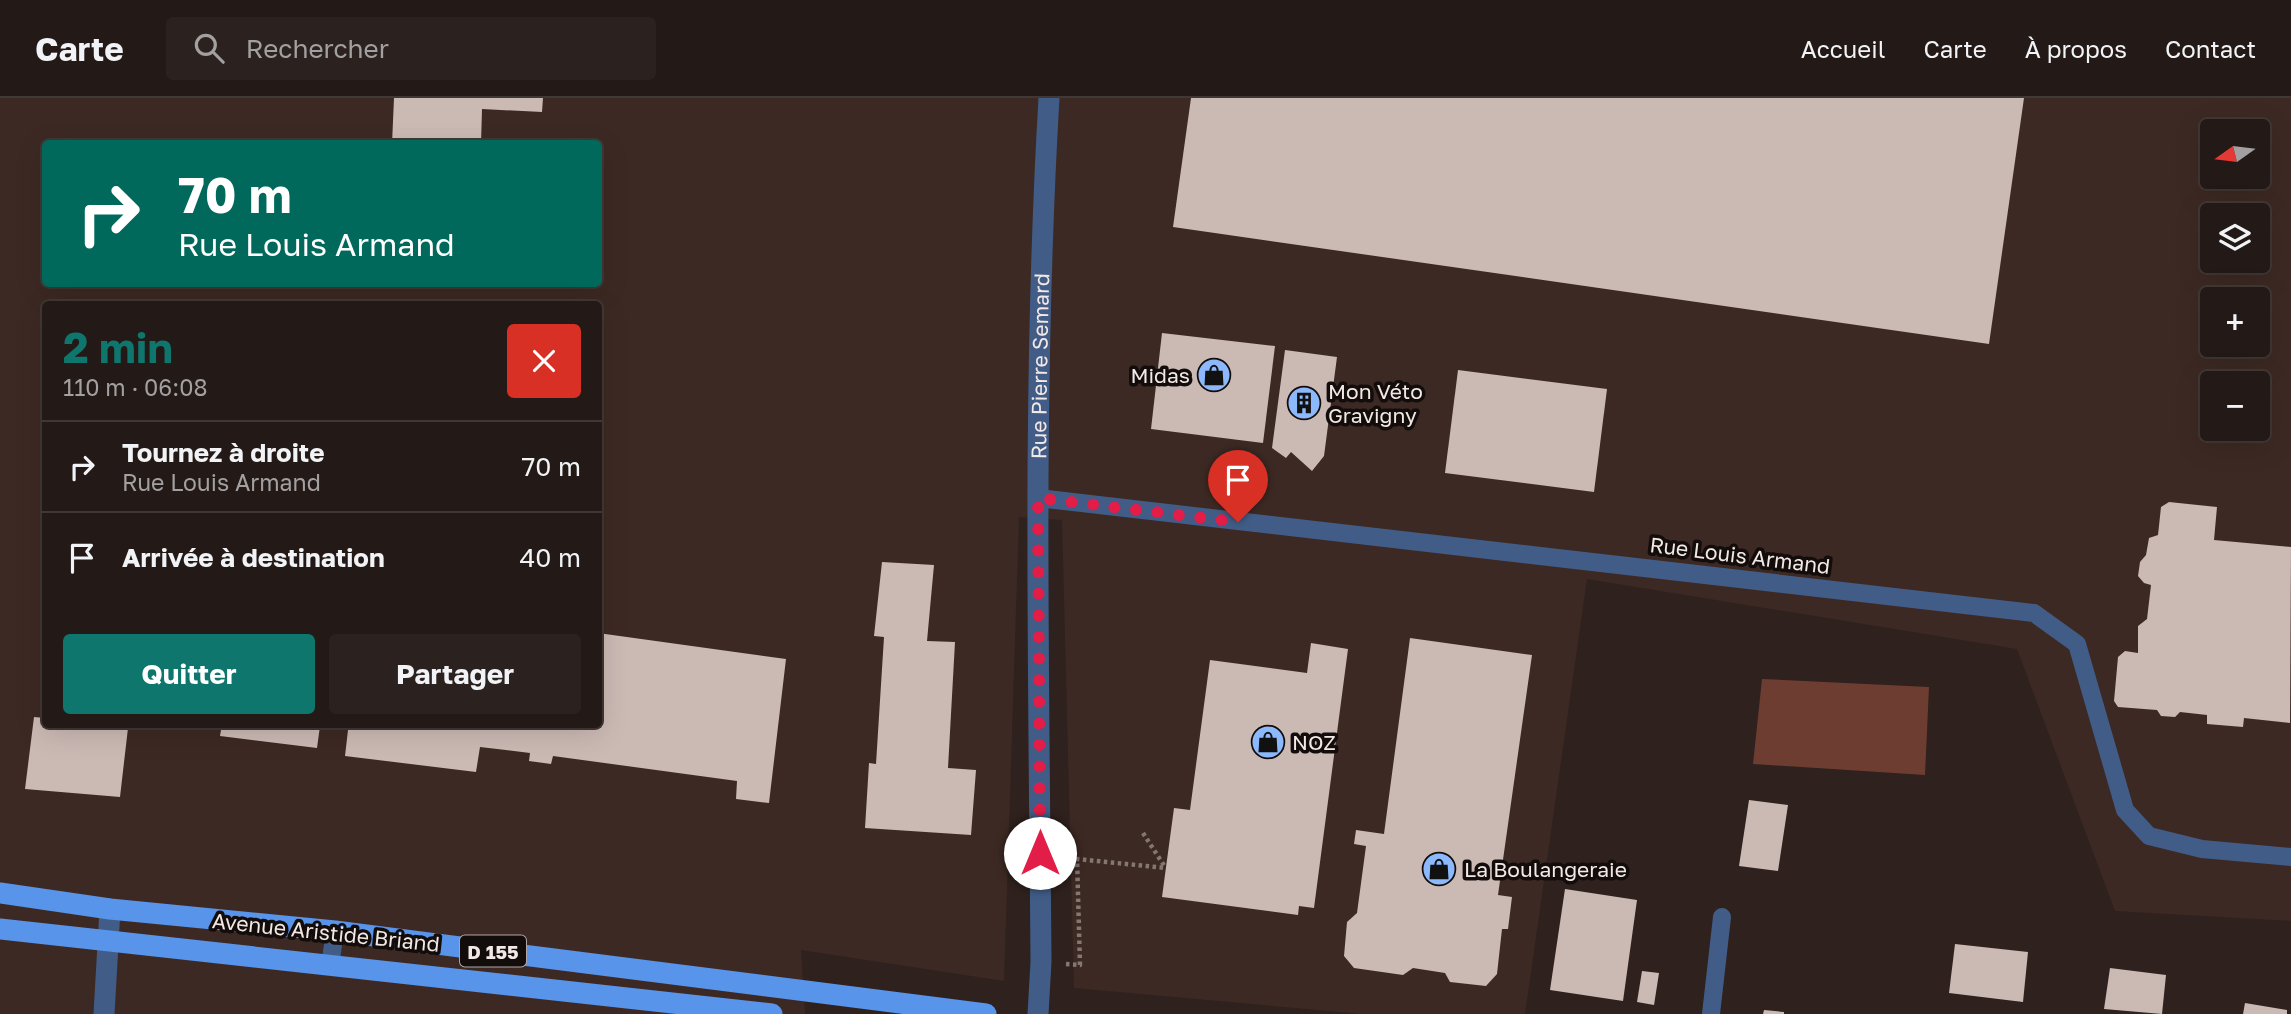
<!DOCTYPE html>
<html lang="fr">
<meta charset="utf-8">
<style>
body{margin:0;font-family:"Golos Text",sans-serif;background:#2b221f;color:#f1f3f6;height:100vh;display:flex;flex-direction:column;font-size:26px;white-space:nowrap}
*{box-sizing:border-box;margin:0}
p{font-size:23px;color:#a3a0a1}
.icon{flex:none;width:38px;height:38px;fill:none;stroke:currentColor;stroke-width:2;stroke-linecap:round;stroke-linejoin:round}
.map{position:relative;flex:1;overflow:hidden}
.panel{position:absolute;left:42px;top:203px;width:560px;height:427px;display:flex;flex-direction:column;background:#231916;border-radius:7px;box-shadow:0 7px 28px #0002,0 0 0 2px #403835}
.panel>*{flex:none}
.banner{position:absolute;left:42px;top:42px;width:560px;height:147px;border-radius:7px;box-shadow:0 7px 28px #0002,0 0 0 2px #403835;background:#00695c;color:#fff;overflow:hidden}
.needle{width:46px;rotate:256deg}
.fabs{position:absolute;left:2200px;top:21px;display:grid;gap:14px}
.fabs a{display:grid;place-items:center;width:70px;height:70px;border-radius:7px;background:#231916;box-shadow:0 7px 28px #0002,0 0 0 2px #403835;font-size:35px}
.pin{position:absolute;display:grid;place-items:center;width:60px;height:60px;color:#fff;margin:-72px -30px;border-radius:50% 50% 50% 0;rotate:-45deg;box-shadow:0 0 7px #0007}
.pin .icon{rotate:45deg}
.me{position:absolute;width:77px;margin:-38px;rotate:0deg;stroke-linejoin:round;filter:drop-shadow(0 0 5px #0008)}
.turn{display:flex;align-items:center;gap:24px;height:147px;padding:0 21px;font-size:32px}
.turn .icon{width:91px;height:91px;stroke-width:2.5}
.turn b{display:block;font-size:49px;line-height:60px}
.round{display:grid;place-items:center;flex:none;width:74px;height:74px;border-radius:7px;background:#2b221f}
.overview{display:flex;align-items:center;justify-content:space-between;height:119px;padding:0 21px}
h1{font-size:42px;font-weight:700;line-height:52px;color:#0f766e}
.primary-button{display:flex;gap:14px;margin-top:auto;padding:14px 21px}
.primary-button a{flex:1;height:80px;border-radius:7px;background:#0f766e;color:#fff;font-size:28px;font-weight:700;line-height:80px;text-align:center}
.primary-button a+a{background:#2b221f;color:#f1f3f6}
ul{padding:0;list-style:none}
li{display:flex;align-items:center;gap:21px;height:91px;padding:0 21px;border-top:2px solid #403835}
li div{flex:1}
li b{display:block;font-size:26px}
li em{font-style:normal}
header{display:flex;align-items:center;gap:42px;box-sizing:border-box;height:98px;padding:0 35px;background:#231916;border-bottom:2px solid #403835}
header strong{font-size:33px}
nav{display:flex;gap:38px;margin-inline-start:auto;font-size:24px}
.search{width:490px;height:63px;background:#2b221f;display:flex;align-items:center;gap:18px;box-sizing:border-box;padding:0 24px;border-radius:7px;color:#a3a0a1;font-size:26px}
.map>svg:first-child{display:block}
</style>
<header>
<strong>Carte</strong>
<div class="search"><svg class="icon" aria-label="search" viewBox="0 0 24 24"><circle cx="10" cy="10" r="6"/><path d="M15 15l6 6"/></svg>Rechercher</div>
<nav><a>Accueil</a><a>Carte</a><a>À propos</a><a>Contact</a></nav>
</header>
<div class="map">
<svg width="2291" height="916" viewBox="0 0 2291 916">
<rect width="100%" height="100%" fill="#2f211d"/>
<!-- built -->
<path fill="#3d2923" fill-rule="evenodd" d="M 0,0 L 2291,0 L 2291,823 L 2115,813 L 2017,551 L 1587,481 L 1525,916 L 1363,916 L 1074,890 L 1062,422 L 1019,419 L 1004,883 L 801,852 L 805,916 L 0,916 ZM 2212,33 L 2258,33 L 2258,79 L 2212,79 ZM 46,46 L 598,46 L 598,186 L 46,186 ZM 2212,117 L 2258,117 L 2258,163 L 2212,163 ZM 2212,201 L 2258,201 L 2258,247 L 2212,247 ZM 46,206 L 598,206 L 598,626 L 46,626 ZM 2212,285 L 2258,285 L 2258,331 L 2212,331 Z"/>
<!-- green -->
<path fill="#6c3d30" d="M 1762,581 L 1929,589 L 1925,677 L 1753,666 Z"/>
<!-- building -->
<g fill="#cbb9b4">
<path d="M 394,0 L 543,0 L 542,14 L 482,11 L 481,46 L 392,46 Z"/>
<path d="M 1191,0 L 2024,0 L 1989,246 L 1173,129 Z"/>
<path d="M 1162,235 L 1275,248 L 1263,345 L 1151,331 Z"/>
<path d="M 1285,252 L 1337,259 L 1324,358 L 1312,373 L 1291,354 L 1286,360 L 1272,350 Z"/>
<path d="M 1458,272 L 1607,291 L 1594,394 L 1445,375 Z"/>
<path d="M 2169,404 L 2217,409 L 2214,442 L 2291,449 L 2290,625 L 2244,620 L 2243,629 L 2207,626 L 2207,617 L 2180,614 L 2175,619 L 2161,618 L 2157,612 L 2118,609 L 2114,603 L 2118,559 L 2125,553 L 2138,555 L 2138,528 L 2147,521 L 2151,487 L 2144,485 L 2138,478 L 2140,464 L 2146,457 L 2149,440 L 2158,437 L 2161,409 Z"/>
<path d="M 882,464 L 934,467 L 927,543 L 955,544 L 948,670 L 976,672 L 971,737 L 865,730 L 869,665 L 876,666 L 884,539 L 874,538 Z"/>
<path d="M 598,535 L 786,561 L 769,705 L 736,701 L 737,683 L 553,658 L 551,666 L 529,663 L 530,655 L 480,649 L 476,674 L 345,658 L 348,632 L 320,628 L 317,650 L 220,638 L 222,626 L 598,626 Z"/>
<path d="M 1410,540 L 1532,557 L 1498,797 L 1512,799 L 1508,831 L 1502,831 L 1497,876 L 1486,888 L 1450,884 L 1445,875 L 1413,870 L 1403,877 L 1354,870 L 1344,858 L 1347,824 L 1357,815 L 1366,748 L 1354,746 L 1356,732 L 1384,736 Z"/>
<path d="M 1311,545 L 1348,551 L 1314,810 L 1299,808 L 1298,817 L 1162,799 L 1174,710 L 1190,712 L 1210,562 L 1307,575 Z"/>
<path d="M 34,619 L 46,620 L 46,626 L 115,626 L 128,630 L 120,699 L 25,691 Z"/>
<path d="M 1749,702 L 1788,707 L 1778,773 L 1739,768 Z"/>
<path d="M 1565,791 L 1637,802 L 1623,903 L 1550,892 Z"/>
<path d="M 1955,846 L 2028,854 L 2023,904 L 1949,895 Z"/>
<path d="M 2110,870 L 2166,877 L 2162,916 L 2104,911 Z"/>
<path d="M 1642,873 L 1659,875 L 1654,907 L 1637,904 Z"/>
<path d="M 2245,905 L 2287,912 L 2287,916 L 2243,916 Z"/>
<path d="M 1764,912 L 1784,914 L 1784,916 L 1763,916 Z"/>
</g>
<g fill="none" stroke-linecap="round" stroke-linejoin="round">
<!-- path -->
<g stroke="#837673" stroke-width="4.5" stroke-dasharray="3.5 3.5" stroke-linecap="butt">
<path d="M 1143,735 L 1165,769"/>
<path d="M 1066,866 L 1080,867 L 1077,761 L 1166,770"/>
</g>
<!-- lane -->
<g stroke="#415d87" stroke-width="18">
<path d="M 1038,400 L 2034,515 L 2077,546 L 2125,712 L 2149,738 L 2202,751 L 2291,759"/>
<path d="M 330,868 L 335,833"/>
<path d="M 1711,916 L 1722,819"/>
</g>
<!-- street -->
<g stroke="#415d87" stroke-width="21">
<path d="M 104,916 L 110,811"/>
<path id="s1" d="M 1038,916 L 1041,864 C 1039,576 1032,287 1049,0"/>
</g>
<!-- primary -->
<g stroke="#5894ea" stroke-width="21">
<path d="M 0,795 L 110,811 L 335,833 L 986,916"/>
<path d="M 0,831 L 772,916"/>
</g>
</g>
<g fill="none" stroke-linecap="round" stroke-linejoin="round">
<!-- route -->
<path stroke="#e11d48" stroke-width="12" stroke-dasharray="0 21.6" d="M 1040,755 L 1038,400 L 1238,424"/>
</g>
<!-- icons -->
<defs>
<symbol id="shop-disc" viewBox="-11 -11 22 22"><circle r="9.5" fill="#8bb9fc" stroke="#120c0b"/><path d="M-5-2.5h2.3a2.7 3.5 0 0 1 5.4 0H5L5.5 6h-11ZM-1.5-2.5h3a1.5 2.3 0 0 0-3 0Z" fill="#111"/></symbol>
<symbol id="building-disc" viewBox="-11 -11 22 22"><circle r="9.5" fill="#8bb9fc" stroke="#120c0b"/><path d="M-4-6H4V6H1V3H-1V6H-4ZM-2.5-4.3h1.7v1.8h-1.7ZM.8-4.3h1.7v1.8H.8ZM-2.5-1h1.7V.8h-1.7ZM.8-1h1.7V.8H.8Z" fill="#111"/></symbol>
</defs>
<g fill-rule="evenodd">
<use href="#shop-disc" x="1195" y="258" width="38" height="38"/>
<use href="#building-disc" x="1285" y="286" width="38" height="38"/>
<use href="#shop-disc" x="1249" y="625" width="38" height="38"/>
<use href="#shop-disc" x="1420" y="752" width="38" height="38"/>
</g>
<g text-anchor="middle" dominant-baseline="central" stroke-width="7" stroke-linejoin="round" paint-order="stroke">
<!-- shield labels -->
<rect fill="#120c0b" stroke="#afa6a4" stroke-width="2" x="460" y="837.5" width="66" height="31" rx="5"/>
<g font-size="19" font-weight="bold" fill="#f2e8e5">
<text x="493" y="853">D 155</text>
</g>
<!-- street labels -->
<g font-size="21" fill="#f2e8e5" stroke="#120c0b">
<text stroke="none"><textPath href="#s1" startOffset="648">Rue Pierre Semard</textPath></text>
<text transform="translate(1740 457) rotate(7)">Rue Louis Armand</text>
<text transform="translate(326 834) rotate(6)">Avenue Aristide Briand</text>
</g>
<!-- poi labels -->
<g font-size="21" fill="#f2e8e5" stroke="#120c0b" text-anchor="start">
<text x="1190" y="277" text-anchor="end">Midas</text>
<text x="1328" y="293">Mon Véto<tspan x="1328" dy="24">Gravigny</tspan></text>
<text x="1292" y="644">NOZ</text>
<text x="1464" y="771">La Boulangeraie</text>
</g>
</g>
</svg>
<div class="fabs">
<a><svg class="needle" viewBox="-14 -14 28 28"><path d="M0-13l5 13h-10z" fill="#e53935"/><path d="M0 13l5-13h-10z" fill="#a3a0a1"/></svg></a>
<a><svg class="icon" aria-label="layers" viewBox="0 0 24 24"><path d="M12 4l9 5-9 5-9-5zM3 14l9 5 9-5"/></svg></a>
<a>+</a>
<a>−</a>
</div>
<div class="pin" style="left:1238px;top:424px;background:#d93025"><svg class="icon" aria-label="arrive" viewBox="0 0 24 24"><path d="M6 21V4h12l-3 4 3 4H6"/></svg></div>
<svg class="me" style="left:1040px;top:755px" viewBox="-20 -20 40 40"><circle r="19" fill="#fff"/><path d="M0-13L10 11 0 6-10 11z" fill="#e11d48"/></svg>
<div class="banner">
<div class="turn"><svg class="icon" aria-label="right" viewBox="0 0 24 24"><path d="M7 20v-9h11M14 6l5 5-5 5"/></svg><div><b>70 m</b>Rue Louis Armand</div></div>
</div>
<section class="panel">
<div class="overview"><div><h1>2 min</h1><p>110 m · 06:08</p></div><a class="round" style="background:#d93025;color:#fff"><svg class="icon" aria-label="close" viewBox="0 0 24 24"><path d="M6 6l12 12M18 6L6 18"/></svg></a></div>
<ul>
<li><svg class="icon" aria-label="right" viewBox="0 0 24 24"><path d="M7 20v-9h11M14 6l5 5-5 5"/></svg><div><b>Tournez à droite</b><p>Rue Louis Armand</p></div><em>70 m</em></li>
<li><svg class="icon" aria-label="arrive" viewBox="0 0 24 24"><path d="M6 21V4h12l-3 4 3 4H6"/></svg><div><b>Arrivée à destination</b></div><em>40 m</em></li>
</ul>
<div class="primary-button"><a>Quitter</a><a>Partager</a></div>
</section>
</div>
